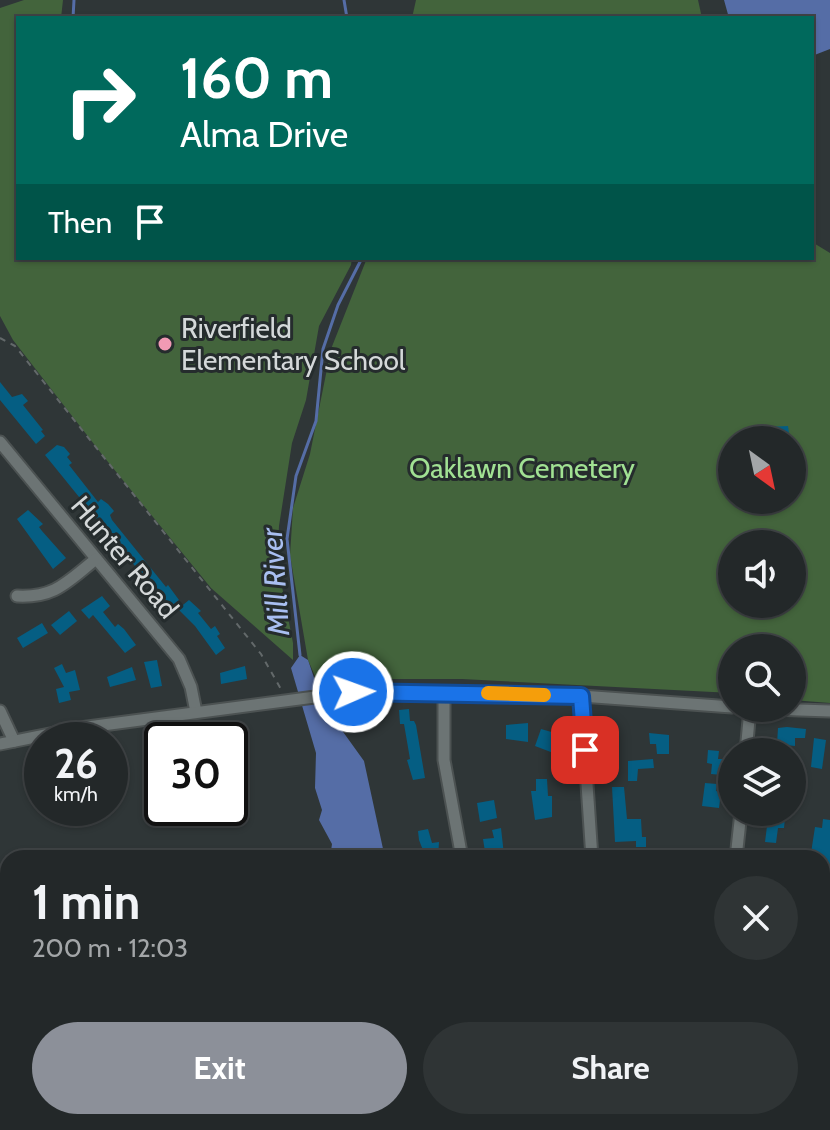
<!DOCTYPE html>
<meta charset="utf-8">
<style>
body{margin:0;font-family:Cabin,sans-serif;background:#2f3435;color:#f1f3f6;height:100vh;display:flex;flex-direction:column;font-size:30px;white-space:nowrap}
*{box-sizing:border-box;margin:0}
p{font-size:26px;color:#a3a6a8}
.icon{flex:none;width:44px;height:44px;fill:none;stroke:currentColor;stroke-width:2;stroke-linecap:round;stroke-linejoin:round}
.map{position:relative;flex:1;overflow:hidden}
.sheet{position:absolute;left:0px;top:850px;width:830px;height:280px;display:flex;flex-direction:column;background:#232829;border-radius:24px 24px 0 0;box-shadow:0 2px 6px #0004,0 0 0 2px #404446}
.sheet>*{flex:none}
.hud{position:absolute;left:16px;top:16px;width:798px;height:244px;border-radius:0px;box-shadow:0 2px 6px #0004,0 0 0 2px #404446;background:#00695c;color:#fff;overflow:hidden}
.needle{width:52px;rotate:147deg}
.buttons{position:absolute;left:718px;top:426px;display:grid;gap:16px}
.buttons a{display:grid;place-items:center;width:88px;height:88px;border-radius:50%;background:#232829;box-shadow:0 2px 6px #0004,0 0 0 2px #404446;font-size:40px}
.speed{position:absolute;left:24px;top:722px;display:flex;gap:16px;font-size:40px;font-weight:700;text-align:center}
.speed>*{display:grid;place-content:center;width:104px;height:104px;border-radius:50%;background:#232829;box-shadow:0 2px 6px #0004,0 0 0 2px #404446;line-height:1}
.speed small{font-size:20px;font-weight:400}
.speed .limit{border:4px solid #111;border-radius:12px;background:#fff;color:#111}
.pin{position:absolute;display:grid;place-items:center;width:68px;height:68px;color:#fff;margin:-34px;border-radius:16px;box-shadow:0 4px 12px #0006}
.me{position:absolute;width:88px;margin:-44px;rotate:88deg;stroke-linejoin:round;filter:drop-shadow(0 0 6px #0008)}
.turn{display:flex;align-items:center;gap:28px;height:168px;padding:0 32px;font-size:36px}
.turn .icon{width:104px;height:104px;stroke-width:2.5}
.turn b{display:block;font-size:56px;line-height:68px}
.then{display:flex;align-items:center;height:76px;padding:0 32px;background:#0003;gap:16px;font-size:30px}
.round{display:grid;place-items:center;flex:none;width:84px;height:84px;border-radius:42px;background:#2f3435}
.head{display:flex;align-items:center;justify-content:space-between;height:136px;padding:0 32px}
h1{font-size:48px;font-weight:800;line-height:60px}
.cta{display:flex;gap:16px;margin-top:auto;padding:16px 32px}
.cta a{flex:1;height:92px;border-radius:48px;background:#8c9099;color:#fff;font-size:32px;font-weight:800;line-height:92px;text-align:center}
.cta a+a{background:#2f3435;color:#f1f3f6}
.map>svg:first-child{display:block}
</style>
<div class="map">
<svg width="830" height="1130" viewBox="0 0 830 1130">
<rect width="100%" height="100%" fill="#2f3637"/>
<!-- green -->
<g fill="#43643c" fill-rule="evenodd">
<path d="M 24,0 L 63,0 L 61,18 L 18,18 L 18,258 L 352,258 L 351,265 L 319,326 L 306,400 L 292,443 L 279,526 L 277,561 L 293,643 L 293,660 L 211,588 L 104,457 L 13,340 L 0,316 L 0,8 Z"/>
<path d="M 416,0 L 698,0 L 702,18 L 412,18 Z"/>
<path d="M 812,242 L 830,253 L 830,703 L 792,700 L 792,648 L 732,648 L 732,693 L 462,679 L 362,679 L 318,683 L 308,660 L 290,555 L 293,508 L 310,454 L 331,349 L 367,258 L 812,258 ZM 732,440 L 792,440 L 792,500 L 732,500 ZM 732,544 L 792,544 L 792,604 L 732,604 Z"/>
</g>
<!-- water -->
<g fill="#556da6">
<path d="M 724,0 L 830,0 L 830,49 L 812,56 L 812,18 L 729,18 Z"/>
<path d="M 300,655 L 308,660 L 323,704 L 364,761 L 385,858 L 330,858 L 332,844 L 319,820 L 322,810 L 315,788 L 316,753 L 291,668 Z"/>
<path d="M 335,1122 L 426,1122 L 436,1130 L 339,1130 Z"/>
</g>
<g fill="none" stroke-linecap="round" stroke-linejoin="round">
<!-- stream -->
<g stroke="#556da6" stroke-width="3">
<path d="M 344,0 L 347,18"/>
<path d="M 73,18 L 74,0"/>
<path d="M 300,655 L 287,539 L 296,476 L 316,421 L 323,349 L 338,305 L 362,258"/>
</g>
</g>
<!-- building -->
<g fill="#055e83">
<path d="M 0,382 L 12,397 L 22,394 L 28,401 L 23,405 L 43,430 L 41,431 L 45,436 L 36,444 L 0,400 Z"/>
<path d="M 788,426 L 790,440 L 749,440 L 742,435 L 748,428 Z"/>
<path d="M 57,445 L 64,447 L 70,454 L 67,457 L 72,463 L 69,465 L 98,502 L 101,499 L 108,504 L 114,511 L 110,515 L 112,520 L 166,587 L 168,585 L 179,600 L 169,608 L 45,455 Z"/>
<path d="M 28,510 L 43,524 L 39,527 L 42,531 L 66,558 L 53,569 L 17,519 Z"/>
<path d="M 102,596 L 110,606 L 103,612 L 115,627 L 118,624 L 124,629 L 136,645 L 125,653 L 93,615 L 89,619 L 81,610 Z"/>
<path d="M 189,600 L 201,611 L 198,613 L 211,629 L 215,626 L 220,634 L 217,636 L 225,648 L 216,655 L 195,626 L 178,609 Z"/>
<path d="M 69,611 L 77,621 L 60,635 L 51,625 Z"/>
<path d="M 42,623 L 48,633 L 23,648 L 17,638 Z"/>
<path d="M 157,660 L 162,686 L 151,688 L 144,662 Z"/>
<path d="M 62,664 L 66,673 L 75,670 L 80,690 L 69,692 L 71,700 L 59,703 L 56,689 L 64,687 L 54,668 Z"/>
<path d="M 245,666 L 247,679 L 221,684 L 220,673 Z"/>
<path d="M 132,667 L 136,680 L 110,687 L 107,677 Z"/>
<path d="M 409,709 L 410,721 L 414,721 L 416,725 L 425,778 L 413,780 L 407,760 L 410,759 L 404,724 L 400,724 L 399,710 Z"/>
<path d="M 528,723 L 528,742 L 506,739 L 506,725 Z"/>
<path d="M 787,727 L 806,729 L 805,738 L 795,738 L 795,746 L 777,744 L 778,728 Z"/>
<path d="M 541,729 L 562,735 L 556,754 L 535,746 Z"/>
<path d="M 649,733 L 669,735 L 669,754 L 657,754 L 656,744 L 650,744 Z"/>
<path d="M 814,738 L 826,740 L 822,769 L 811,767 Z"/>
<path d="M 708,750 L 719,751 L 718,759 L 724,759 L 722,775 L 711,774 L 712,764 L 707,763 Z"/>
<path d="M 653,759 L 654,768 L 638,769 L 637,781 L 628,781 L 628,761 Z"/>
<path d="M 536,779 L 547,779 L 548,796 L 552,796 L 552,817 L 535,820 L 531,791 L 536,791 Z"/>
<path d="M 705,783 L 717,784 L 716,791 L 721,792 L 719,808 L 702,806 Z"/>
<path d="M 612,787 L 624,787 L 627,819 L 641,819 L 642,837 L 646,837 L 646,847 L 636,847 L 636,841 L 615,842 Z"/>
<path d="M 494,800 L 497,818 L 480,822 L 477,803 Z"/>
<path d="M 772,812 L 782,812 L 782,818 L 785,818 L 784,828 L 778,828 L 776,843 L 765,842 L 767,826 L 771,826 Z"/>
<path d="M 823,819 L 830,820 L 830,879 L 827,895 L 830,897 L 825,918 L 822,918 L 822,858 L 811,853 L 815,827 L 822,828 Z"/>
<path d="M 501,828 L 504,855 L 486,858 L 483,839 L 494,838 L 492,830 Z"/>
<path d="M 428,829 L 432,843 L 439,842 L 438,858 L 426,858 L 419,840 L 418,831 Z"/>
</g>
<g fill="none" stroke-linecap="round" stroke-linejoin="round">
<defs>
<g id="minor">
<path d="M 0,442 L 179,659 L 191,687 L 196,712"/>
<path d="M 17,596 C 55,598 67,582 96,559"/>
<path d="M 444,692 L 444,760 L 462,858"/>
<path d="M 581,696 L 592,858"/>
<path d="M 743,708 L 830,711"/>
<path d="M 0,711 L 14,741"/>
<path d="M 0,744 L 80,728 L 353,692 L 581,696 L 732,707"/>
<path d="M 746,752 L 750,709"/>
<path d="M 736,858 L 741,812"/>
<path d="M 822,960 L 830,961"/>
<path d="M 822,1095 L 830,1048"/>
<path d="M 178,1122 L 181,1130"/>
<path d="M 290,1122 L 290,1130"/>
<path d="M 703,1130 L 704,1122"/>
<path d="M 816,1130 L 817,1122"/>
</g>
<g id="major">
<path d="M 0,1015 L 8,1033"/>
<path d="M 46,1122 L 50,1130"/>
</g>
</defs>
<!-- minor casing -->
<use href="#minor" stroke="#4c5252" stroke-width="15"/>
<!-- major casing -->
<use href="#major" stroke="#4c5252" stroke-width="18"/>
<!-- path -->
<path stroke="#63696a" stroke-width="2" stroke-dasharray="6 6" stroke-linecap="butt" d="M 0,338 L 15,346 L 261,654 L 282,691"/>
<!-- minor -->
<use href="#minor" stroke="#6c7474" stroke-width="11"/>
<!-- major -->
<use href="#major" stroke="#66a593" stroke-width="14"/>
</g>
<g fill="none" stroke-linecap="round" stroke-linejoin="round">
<defs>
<path id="route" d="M 353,692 L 581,696 L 585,750"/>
</defs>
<!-- route casing -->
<use href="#route" stroke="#114b97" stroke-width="20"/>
<!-- route -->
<use href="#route" stroke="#1a73e8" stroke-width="14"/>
<!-- slow -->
<path stroke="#f59e0b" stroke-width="14" d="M 488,693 L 544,695"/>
</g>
<!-- markers -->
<circle fill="#f19ab4" stroke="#252c2d" stroke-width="3" cx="165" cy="344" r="8"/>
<g text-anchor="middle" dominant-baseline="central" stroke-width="6" stroke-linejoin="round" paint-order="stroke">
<!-- poi labels -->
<g font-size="28" fill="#d4d8d9" stroke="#252c2d" text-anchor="start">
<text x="181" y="328">Riverfield<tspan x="181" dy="32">Elementary School</tspan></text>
</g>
<!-- park labels -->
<g font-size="28" fill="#a1e193" stroke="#252c2d">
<text x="522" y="468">Oaklawn Cemetery</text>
</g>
<!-- street labels -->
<g font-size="28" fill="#d4d8d9" stroke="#252c2d">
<text transform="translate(125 557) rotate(50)">Hunter Road</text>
</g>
<!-- water labels -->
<g font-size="30" font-style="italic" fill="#a9bff1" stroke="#252c2d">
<text transform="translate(275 582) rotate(-94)">Mill River</text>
</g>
</g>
</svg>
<div class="buttons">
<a><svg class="needle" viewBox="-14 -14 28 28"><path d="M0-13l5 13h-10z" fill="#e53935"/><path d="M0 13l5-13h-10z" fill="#a3a6a8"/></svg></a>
<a><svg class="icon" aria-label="sound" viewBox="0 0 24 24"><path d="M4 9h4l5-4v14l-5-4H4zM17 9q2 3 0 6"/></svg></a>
<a><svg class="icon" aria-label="search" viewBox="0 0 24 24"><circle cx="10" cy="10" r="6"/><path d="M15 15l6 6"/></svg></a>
<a><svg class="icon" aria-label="layers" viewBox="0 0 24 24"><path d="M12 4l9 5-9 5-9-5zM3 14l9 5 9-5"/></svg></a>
</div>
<div class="speed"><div>26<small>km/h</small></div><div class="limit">30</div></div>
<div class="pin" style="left:585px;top:750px;background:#d93025"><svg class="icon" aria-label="arrive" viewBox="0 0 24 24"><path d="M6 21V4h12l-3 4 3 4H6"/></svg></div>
<svg class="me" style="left:353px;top:692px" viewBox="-20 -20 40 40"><circle r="17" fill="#1a73e8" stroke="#fff" stroke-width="3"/><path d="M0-11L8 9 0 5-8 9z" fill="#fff"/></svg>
<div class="hud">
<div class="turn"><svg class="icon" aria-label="right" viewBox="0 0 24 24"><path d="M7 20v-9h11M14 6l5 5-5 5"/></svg><div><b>160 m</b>Alma Drive</div></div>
<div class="then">Then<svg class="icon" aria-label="arrive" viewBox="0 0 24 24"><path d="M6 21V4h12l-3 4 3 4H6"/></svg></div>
</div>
<section class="sheet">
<div class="head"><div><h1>1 min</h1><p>200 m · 12:03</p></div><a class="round"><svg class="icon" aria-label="close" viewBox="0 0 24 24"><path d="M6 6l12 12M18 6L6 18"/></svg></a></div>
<div class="cta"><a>Exit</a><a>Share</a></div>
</section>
</div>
